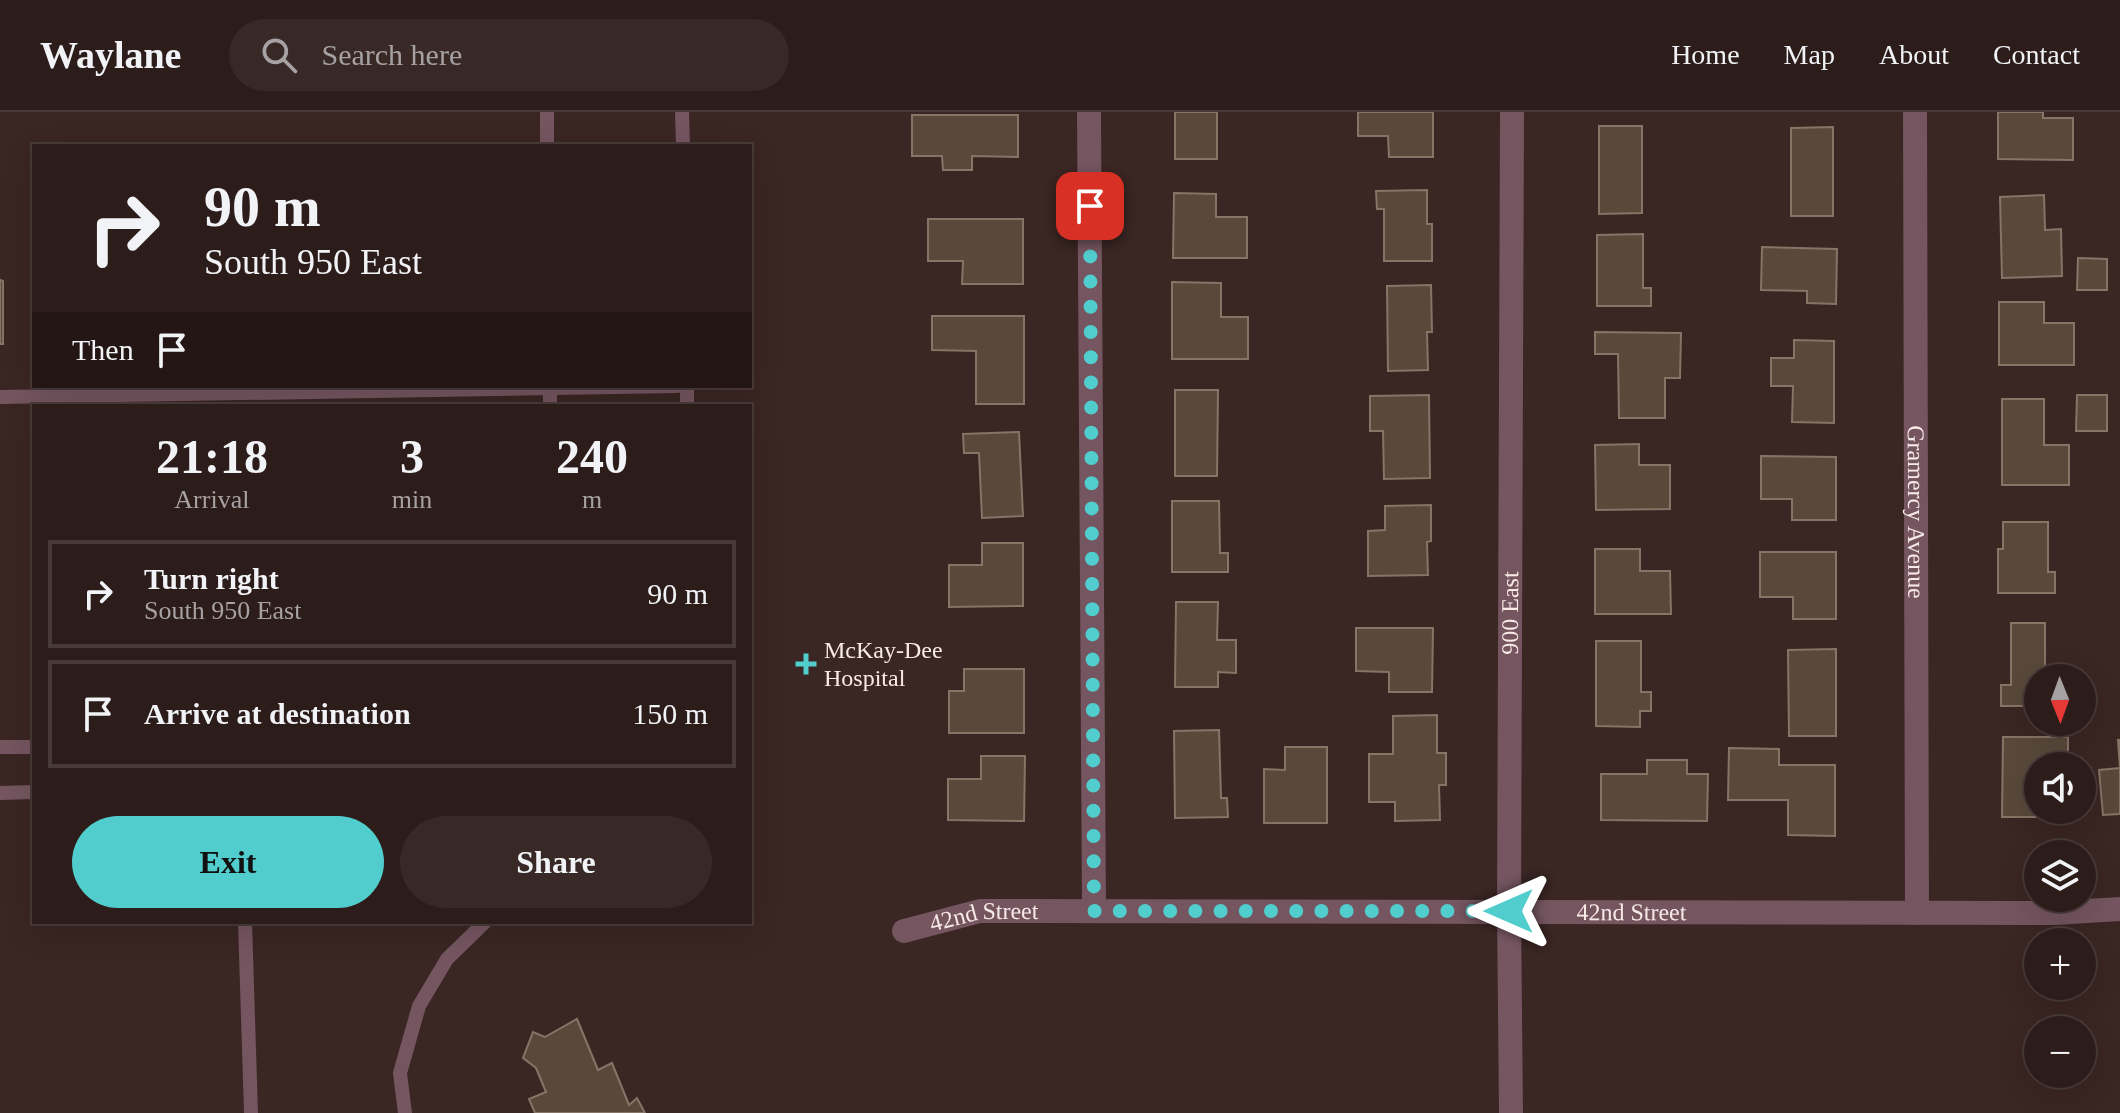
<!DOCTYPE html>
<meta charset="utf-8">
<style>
body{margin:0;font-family:"Times New Roman",serif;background:#382927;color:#f1f3f6;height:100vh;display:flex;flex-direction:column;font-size:30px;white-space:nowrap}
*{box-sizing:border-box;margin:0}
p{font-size:26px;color:#a6a1a2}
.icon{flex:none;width:44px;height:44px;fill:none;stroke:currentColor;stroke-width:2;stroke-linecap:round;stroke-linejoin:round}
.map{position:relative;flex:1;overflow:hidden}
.sheet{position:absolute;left:32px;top:292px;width:720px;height:520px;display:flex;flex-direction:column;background:#2c1c1a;border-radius:0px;box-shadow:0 8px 32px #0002,0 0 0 2px #483a39}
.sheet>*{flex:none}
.top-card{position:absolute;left:32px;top:32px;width:720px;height:244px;border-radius:0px;box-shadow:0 8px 32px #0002,0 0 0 2px #483a39;background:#2c1c1a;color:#f1f3f6;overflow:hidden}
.needle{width:52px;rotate:179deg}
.controls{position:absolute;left:2024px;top:552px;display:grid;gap:16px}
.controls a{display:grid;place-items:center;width:72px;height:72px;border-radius:50%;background:#2c1c1a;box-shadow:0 8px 32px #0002,0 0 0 2px #483a39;font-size:40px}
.pin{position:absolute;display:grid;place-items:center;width:68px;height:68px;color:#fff;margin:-34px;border-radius:16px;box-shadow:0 4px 12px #0006}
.me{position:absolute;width:88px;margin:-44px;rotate:270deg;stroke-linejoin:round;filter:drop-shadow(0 0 6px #0008)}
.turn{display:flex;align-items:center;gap:28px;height:168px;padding:0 40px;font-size:36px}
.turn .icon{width:104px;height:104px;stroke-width:2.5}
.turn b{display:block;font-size:56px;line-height:68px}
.then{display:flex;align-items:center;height:76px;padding:0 40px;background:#0003;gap:16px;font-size:30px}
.eta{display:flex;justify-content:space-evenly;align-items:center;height:136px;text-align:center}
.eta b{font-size:48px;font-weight:700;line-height:56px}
.cta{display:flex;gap:16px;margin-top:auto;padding:16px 40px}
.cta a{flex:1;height:92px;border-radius:48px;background:#52cdcd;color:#111;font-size:32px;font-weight:700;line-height:92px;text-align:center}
.cta a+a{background:#382927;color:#f1f3f6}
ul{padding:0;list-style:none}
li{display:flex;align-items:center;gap:24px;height:108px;margin:0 16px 12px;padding:0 24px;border:4px solid #483a39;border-radius:0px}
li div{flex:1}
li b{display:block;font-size:30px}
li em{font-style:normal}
header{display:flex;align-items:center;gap:48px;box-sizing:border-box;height:112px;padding:0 40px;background:#2c1c1a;border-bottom:2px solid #483a39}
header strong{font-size:38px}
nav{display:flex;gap:44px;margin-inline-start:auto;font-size:28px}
.search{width:560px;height:72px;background:#382927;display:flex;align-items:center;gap:20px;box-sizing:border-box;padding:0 28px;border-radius:44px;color:#a6a1a2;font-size:30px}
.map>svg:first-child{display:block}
</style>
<header>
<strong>Waylane</strong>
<div class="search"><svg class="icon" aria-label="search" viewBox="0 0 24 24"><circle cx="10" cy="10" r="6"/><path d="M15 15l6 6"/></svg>Search here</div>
<nav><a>Home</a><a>Map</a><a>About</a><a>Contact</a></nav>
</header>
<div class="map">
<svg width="2120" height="1001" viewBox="0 0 2120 1001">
<rect width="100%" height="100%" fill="#3a2623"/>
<!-- building -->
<g fill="#59493b" stroke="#867466" stroke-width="2">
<rect x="1175" y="0" width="42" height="47"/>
<path d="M 1358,0 L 1433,0 L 1433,45 L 1389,45 L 1388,24 L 1358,24 Z"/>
<path d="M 1998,0 L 2043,0 L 2043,6 L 2073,6 L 2073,48 L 1998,47 Z"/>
<path d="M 912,3 L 1018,3 L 1018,45 L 972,44 L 972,58 L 943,58 L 942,44 L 912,44 Z"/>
<path d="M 1599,14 L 1642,14 L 1642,101 L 1599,102 Z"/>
<path d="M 1833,15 L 1833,104 L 1791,104 L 1791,16 Z"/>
<path d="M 1427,78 L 1427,112 L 1432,112 L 1432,149 L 1384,149 L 1384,97 L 1377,97 L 1376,79 Z"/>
<path d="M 1174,81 L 1216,82 L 1216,105 L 1247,105 L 1247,146 L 1173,146 Z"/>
<path d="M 2044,83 L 2045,118 L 2061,117 L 2062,164 L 2002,166 L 2000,85 Z"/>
<path d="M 928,107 L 1023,107 L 1023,172 L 962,172 L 963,149 L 928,149 Z"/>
<path d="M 1643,122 L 1643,176 L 1651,176 L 1651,194 L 1597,194 L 1597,123 Z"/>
<path d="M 1762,135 L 1837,137 L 1836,192 L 1807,191 L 1807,179 L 1761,178 Z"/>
<path d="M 2078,146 L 2107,147 L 2107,178 L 2077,178 Z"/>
<path d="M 0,168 L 3,169 L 3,232 L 0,232 Z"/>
<path d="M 1172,170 L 1221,171 L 1221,205 L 1248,205 L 1248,247 L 1172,247 Z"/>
<path d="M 1431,173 L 1432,220 L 1427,220 L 1428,258 L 1388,259 L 1387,174 Z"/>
<path d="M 1999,190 L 2044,190 L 2044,211 L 2074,211 L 2074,253 L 1999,253 Z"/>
<path d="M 932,204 L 1024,204 L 1024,292 L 976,292 L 976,239 L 932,238 Z"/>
<path d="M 1595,220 L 1681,221 L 1680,266 L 1665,266 L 1665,306 L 1619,306 L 1618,242 L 1595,242 Z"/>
<path d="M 1794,228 L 1834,229 L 1834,311 L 1792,310 L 1793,274 L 1771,274 L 1771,246 L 1794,246 Z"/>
<path d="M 1175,278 L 1218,278 L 1217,364 L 1175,364 Z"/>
<path d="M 1429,283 L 1430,366 L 1384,367 L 1383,319 L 1370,319 L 1370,284 Z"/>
<path d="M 2077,283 L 2107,283 L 2107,319 L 2076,319 Z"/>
<path d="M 2002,287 L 2044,287 L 2044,333 L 2069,333 L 2069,373 L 2002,373 Z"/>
<path d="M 1019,320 L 1023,404 L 982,406 L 979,341 L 964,341 L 963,322 Z"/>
<path d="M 1639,332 L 1639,353 L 1670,353 L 1670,397 L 1596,398 L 1595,333 Z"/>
<path d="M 1761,344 L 1836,345 L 1836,408 L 1792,408 L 1792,387 L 1761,387 Z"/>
<path d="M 1172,389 L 1219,389 L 1220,441 L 1228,441 L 1228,460 L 1172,460 Z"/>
<path d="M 1431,393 L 1431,429 L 1427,430 L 1428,463 L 1368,464 L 1368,419 L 1385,418 L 1385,394 Z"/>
<path d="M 2003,410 L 2048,410 L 2048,460 L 2055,460 L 2055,481 L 1998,481 L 1998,437 L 2003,437 Z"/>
<path d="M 982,431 L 1023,431 L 1023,494 L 949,495 L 949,453 L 982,453 Z"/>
<path d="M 1595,437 L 1640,437 L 1640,459 L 1670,459 L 1671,502 L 1595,502 Z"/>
<path d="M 1760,440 L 1836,440 L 1836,507 L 1793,507 L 1793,485 L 1760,485 Z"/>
<path d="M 1176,490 L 1218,490 L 1217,528 L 1236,528 L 1236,561 L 1218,560 L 1218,575 L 1175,575 Z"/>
<path d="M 2011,511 L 2045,511 L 2045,564 L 2060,563 L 2060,566 L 2038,566 L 2038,594 L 2001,594 L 2001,573 L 2011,573 Z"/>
<path d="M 1356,516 L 1433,516 L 1432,580 L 1389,580 L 1389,560 L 1356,559 Z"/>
<path d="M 1596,529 L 1641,529 L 1641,580 L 1651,580 L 1651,599 L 1640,599 L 1640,615 L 1596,614 Z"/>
<path d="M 1836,537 L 1836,624 L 1789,624 L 1788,538 Z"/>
<path d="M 964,557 L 1024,557 L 1024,621 L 949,621 L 949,579 L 964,579 Z"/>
<path d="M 1437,603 L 1437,641 L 1446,641 L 1446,673 L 1439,673 L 1440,708 L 1395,709 L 1395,690 L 1369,690 L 1369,642 L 1393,642 L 1393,604 Z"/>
<path d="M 1219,618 L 1221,686 L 1227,686 L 1228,705 L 1175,706 L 1174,619 Z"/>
<path d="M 2003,625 L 2068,625 L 2068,654 L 2038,654 L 2038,698 L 2047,698 L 2047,705 L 2002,705 Z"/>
<path d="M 2118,628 L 2120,628 L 2120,702 L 2103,703 L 2099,658 L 2120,656 Z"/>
<path d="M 1285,635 L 1327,635 L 1327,711 L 1264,711 L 1264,657 L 1285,658 Z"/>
<path d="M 1729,636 L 1779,637 L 1779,653 L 1835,653 L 1835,724 L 1788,723 L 1788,688 L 1728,688 Z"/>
<path d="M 981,644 L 1025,644 L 1024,709 L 948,708 L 948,667 L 981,667 Z"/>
<path d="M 1647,648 L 1687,648 L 1687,662 L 1708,662 L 1707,709 L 1601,708 L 1601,662 L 1647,662 Z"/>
<path d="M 577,907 L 598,958 L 612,951 L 629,993 L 637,986 L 645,1001 L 535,1001 L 529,987 L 546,980 L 536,956 L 523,946 L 533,920 L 545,925 Z"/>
</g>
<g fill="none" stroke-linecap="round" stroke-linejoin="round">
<!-- lane -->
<g stroke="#745560" stroke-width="14">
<path d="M 547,0 L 547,34"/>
<path d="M 682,0 L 683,34"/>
<path d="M 550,274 L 550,294"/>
<path d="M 687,274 L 687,294"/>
<path d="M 0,285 L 678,274"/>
<path d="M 0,635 L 34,635"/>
<path d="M 0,681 L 34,680"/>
<path d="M 245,810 L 251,1001"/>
<path d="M 405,1001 L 400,961 L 419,894 L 447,847 L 485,810"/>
</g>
<!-- street -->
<g stroke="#745560" stroke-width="24">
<path d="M 1089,0 L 1094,799"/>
<path id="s1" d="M 1915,0 L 1917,801"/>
<path id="s2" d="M 904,819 L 980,799 L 2055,801 L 2120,797"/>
<path id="s3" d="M 1511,1001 L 1509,799 L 1512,0"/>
</g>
</g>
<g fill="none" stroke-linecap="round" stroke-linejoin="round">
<!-- route -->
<path stroke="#52cdcd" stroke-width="14" stroke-dasharray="0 25.2" d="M 1090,94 L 1094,799 L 1509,799"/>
</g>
<!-- markers -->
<path fill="#52cdcd" stroke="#3a2623" stroke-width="3" d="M802 540h8v8h8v8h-8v8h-8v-8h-8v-8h8z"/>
<g text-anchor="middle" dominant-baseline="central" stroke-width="8" stroke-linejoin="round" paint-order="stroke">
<!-- street labels -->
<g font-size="24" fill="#f8eae7" stroke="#3a2623">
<text stroke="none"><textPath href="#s1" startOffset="400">Gramercy Avenue</textPath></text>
<text stroke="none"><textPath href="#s3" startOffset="500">900 East</textPath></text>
<text stroke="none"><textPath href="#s2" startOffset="730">42nd Street</textPath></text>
<text stroke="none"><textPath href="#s2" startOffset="82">42nd Street</textPath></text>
</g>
<!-- poi labels -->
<g font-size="24" fill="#f8eae7" stroke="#3a2623" text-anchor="start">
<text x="824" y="538">McKay-Dee<tspan x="824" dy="28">Hospital</tspan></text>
</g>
</g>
</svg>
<div class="controls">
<a><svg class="needle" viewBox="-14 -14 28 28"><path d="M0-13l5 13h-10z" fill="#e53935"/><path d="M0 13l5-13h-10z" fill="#a6a1a2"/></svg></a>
<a><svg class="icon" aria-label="sound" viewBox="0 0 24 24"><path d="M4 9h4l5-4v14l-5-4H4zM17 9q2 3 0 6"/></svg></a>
<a><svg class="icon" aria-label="layers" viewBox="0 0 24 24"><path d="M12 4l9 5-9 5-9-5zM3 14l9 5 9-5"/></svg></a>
<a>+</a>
<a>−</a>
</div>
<div class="pin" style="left:1090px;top:94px;background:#d93025"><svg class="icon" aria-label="arrive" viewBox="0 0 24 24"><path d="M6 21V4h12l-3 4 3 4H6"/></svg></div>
<svg class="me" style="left:1509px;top:799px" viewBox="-20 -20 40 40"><path d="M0-17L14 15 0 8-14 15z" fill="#52cdcd" stroke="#fff" stroke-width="4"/></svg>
<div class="top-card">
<div class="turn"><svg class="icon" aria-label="right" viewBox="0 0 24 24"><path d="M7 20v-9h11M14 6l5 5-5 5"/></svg><div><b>90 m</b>South 950 East</div></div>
<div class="then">Then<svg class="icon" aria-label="arrive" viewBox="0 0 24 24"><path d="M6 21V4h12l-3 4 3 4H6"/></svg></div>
</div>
<section class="sheet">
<div class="eta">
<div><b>21:18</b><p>Arrival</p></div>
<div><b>3</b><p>min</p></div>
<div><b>240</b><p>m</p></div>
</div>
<ul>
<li><svg class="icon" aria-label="right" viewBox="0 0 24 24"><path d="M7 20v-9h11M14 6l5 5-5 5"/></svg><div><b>Turn right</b><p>South 950 East</p></div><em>90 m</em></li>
<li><svg class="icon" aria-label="arrive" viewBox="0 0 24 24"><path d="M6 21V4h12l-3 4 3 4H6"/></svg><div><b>Arrive at destination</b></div><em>150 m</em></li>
</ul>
<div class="cta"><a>Exit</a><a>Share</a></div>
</section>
</div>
